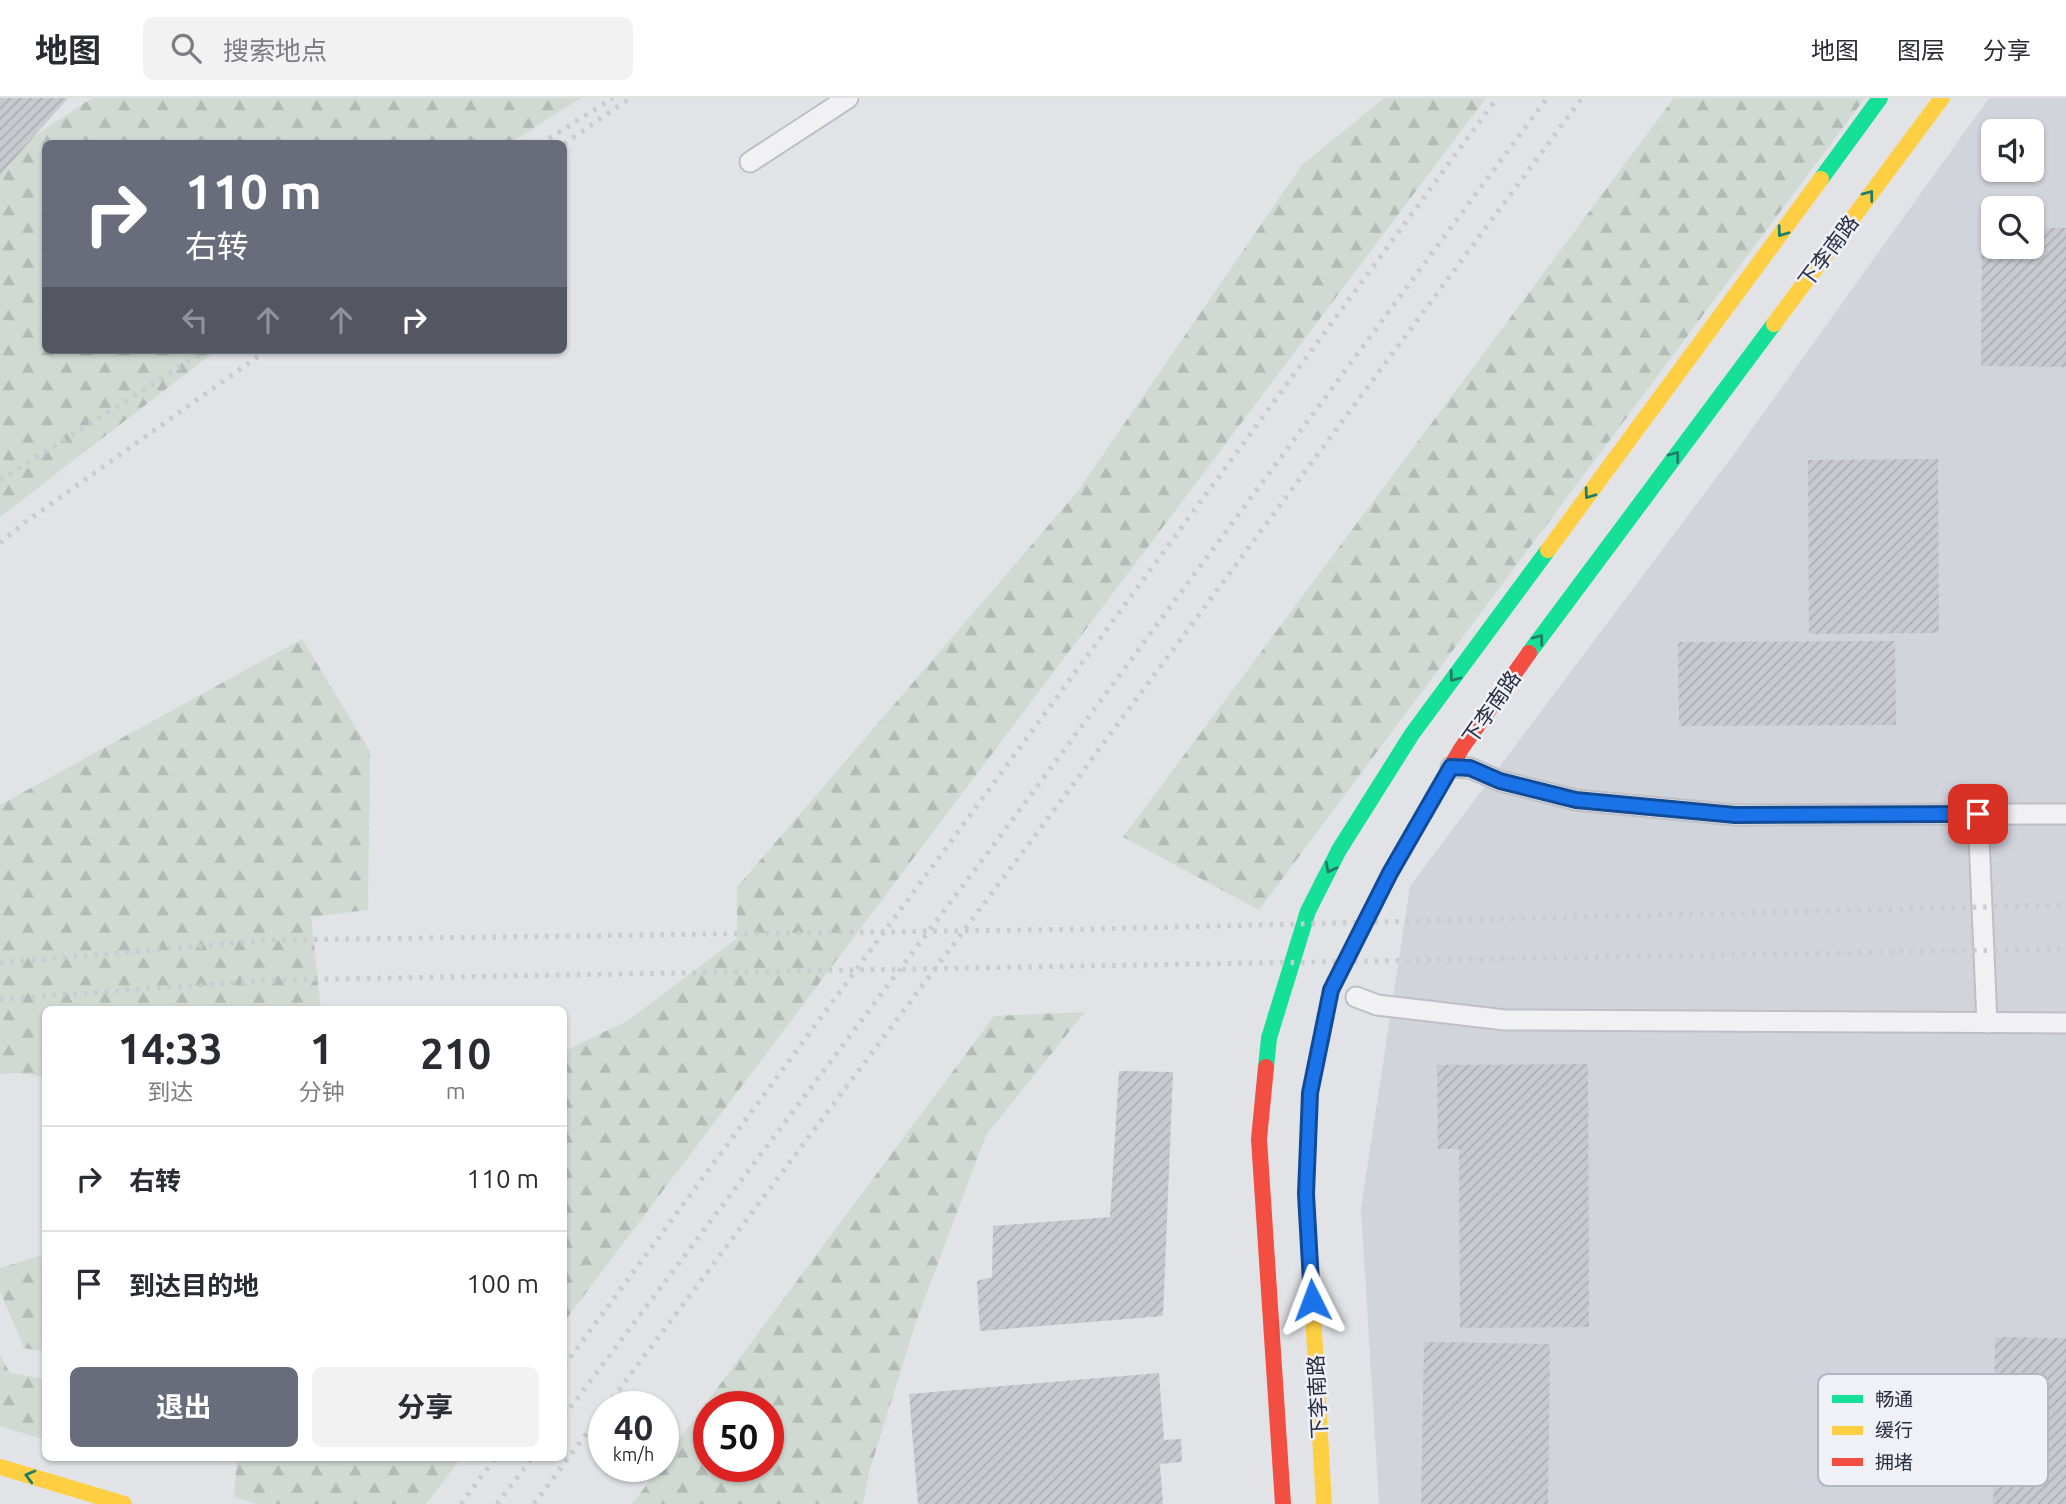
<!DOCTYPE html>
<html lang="zh">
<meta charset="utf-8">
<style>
body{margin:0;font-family:Ubuntu,"Noto Sans SC",sans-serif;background:#f2f2f3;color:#2b2b33;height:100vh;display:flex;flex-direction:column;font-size:26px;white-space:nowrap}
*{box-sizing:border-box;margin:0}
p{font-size:23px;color:#7c7c81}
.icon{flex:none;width:38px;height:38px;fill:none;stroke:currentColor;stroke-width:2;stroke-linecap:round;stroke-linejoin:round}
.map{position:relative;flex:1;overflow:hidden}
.drawer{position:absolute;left:42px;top:908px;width:525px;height:455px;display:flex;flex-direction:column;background:#fff;border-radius:10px;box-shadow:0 2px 5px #0004}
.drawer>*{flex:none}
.guide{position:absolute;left:42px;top:42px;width:525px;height:214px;border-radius:10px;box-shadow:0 2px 5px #0004;background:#696d7b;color:#fff;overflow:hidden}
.controls{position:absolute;left:1981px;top:21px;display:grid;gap:14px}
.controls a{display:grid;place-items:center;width:63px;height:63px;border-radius:10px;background:#fff;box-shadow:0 2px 5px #0004;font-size:35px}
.speed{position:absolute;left:588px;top:1293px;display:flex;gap:14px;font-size:35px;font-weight:700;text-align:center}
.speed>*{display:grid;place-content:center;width:91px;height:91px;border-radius:50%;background:#fff;box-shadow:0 2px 5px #0004;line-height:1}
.speed small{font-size:18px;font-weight:400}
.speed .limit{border:10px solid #d22;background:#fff;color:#111}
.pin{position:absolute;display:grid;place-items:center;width:60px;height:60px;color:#fff;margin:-30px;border-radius:14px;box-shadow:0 4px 10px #0006}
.me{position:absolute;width:77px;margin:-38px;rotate:357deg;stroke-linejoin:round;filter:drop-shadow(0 0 5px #0008)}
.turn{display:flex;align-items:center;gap:24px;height:147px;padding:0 28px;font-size:32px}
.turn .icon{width:91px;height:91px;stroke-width:2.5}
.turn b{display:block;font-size:49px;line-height:60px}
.lanes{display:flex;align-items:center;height:66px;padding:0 28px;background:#0003;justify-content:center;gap:35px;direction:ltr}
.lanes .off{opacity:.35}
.eta{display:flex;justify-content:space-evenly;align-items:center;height:119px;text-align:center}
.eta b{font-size:42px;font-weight:700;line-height:49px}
.action{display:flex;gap:14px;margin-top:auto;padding:14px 28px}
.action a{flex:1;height:80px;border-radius:10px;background:#696d7b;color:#fff;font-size:28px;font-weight:700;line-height:80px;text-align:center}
.action a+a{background:#f2f2f3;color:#2b2b33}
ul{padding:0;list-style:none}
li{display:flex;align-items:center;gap:21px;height:105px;padding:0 28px;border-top:2px solid #e1e1e2}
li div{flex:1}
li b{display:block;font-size:26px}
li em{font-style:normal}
header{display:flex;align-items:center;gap:42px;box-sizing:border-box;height:98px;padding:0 35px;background:#fff;border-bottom:2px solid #e1e1e2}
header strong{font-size:33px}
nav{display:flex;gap:38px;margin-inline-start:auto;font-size:24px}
.search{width:490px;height:63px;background:#f2f2f3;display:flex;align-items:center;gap:18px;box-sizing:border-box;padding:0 24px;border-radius:10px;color:#7c7c81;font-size:26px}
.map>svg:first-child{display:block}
</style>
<header>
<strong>地图</strong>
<div class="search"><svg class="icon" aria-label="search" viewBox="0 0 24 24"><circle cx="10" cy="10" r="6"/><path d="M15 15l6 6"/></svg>搜索地点</div>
<nav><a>地图</a><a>图层</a><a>分享</a></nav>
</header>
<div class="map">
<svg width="2066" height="1406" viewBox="0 0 2066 1406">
<defs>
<pattern id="forest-firs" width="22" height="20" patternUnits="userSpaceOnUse" patternTransform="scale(1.75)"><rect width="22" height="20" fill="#d0dad2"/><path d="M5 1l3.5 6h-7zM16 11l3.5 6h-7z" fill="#b3bbb6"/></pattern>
<pattern id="building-hatch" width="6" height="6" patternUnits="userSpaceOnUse" patternTransform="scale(1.75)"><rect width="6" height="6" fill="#c9cacf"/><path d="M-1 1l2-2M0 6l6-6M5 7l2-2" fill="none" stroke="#adaeb3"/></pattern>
</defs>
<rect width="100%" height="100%" fill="#e2e3e7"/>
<!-- built -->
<path fill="#d2d4dc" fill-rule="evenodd" d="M 1989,0 L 2066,0 L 2066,1406 L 1379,1406 L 1361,1110 L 1410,788 L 1737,352 ZM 1993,33 L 2032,33 L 2032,72 L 1993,72 ZM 1993,110 L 2032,110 L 2032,149 L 1993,149 Z"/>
<!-- forest -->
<g fill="url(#forest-firs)" fill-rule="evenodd">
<path d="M 92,0 L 581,0 L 510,45 L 46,46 L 46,252 L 217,252 L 0,419 L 0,61 Z"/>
<path d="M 1384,0 L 1486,0 L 564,1224 L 564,953 L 629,922 L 737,840 L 737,789 L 1078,393 L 1302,67 Z"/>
<path d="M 1674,0 L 1865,0 L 1259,812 L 1123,739 Z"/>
<path d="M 302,541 L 370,653 L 368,812 L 311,819 L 321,912 L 46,912 L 45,979 L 17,975 L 0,976 L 0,707 Z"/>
<path d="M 1085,914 L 986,1037 L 916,1224 L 870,1371 L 863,1406 L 632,1406 L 660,1369 L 663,1368 L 663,1363 L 994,918 ZM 768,1309 L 768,1368 L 709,1368 L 709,1309 Z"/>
<path d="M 45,1156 L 46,1156 L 45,1254 L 24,1250 L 0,1193 L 0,1170 Z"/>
<path d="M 0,1257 L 10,1275 L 45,1281 L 45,1342 L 0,1328 Z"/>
<path d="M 237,1360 L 461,1360 L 426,1406 L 256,1406 L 234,1399 Z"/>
</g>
<!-- building -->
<g fill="url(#building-hatch)">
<path d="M 0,0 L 68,0 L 0,77 Z"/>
<path d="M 1982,130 L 1993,130 L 1993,149 L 2032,149 L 2032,130 L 2066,130 L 2066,269 L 1981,268 Z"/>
<path d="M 1938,361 L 1939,535 L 1809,536 L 1808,362 Z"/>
<path d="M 1895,543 L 1896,627 L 1679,628 L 1678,544 Z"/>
<path d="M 1588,966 L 1589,1229 L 1460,1230 L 1459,1051 L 1438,1051 L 1437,967 Z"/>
<path d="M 1119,973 L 1173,974 L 1163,1218 L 980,1233 L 977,1183 L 992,1179 L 993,1128 L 1110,1119 Z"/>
<path d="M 1995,1239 L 2066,1240 L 2066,1406 L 1993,1406 Z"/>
<path d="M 1424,1244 L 1550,1246 L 1548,1406 L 1421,1406 Z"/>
<path d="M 1159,1275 L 1164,1342 L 1181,1341 L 1182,1364 L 1160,1366 L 1163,1406 L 918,1406 L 909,1296 Z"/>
</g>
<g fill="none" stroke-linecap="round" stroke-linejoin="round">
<defs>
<g id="lane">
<path d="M 750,64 L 848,0"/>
<path d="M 1451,669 L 1470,670 L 1500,683 L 1576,702 L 1735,717 L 2066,716"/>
<path d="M 1978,716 L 1987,925"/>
<path d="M 1356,899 L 1377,907 L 1505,922 L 2066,925"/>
</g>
</defs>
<!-- lane casing -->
<use href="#lane" stroke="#bfc0c5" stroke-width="23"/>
<!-- lane -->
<use href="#lane" stroke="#f1f1f4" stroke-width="19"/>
<!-- fast -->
<g stroke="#16e098" stroke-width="16">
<path d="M 1821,81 L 1880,0"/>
<path d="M 1529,555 L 1774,226"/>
<path d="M 1266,969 L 1269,940 L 1308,813 L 1339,752 L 1412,636 L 1548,452"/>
</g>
<!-- slow -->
<g stroke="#ffcf43" stroke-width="16">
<path d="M 1774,226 L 1942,0"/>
<path d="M 1548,452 L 1821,81"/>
<path d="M 1309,1016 L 1306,1096 L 1324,1406"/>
<path d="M 0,1369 L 124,1406"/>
</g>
<!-- jam -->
<g stroke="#f24e42" stroke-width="16">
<path d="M 1266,969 L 1259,1041 L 1283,1406"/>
<path d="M 1309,1016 L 1310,995 L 1331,892 L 1390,775 L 1461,651 L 1529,555"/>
</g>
<!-- rail -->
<g stroke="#cacbcf" stroke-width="5" stroke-dasharray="3.5 7" stroke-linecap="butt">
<path d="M 540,46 L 613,0"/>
<path d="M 564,46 L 630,0"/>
<path d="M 0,382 L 207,252"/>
<path d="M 0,445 L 24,425 L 267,252"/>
<path d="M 0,865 L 272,842 L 1095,831 L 2066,807"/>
<path d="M 0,901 L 274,882 L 2066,851"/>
<path d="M 564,1268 L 985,697 L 1497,0"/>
<path d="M 606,1309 L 1040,731 L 1582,0"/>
<path d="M 564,1318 L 1016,717 L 1547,0"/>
<path d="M 461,1406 L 495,1360"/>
<path d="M 497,1406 L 532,1360"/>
<path d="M 534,1406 L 604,1312"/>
</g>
</g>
<!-- one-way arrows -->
<defs><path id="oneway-chevron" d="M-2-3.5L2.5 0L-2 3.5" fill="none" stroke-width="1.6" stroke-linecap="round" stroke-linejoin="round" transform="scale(1.75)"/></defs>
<g stroke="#207e68">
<use href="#oneway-chevron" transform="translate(1869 97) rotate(-53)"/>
<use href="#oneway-chevron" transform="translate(1782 134) rotate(126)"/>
<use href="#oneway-chevron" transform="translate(1675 358) rotate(-53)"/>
<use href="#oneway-chevron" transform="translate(1589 396) rotate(126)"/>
<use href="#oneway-chevron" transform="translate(1539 541) rotate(-53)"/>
<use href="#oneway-chevron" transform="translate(1454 579) rotate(127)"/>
<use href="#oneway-chevron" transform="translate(1330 770) rotate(118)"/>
<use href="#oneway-chevron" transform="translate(30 1378) rotate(-165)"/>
</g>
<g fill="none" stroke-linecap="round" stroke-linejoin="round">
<defs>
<path id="route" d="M 1312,1202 L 1306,1096 L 1310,995 L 1331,892 L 1390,775 L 1451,669 L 1470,670 L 1500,683 L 1576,702 L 1735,717 L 1978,716"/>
</defs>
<!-- route casing -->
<use href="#route" stroke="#114b97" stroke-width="18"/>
<!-- route -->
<use href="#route" stroke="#1a73e8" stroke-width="12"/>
</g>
<g text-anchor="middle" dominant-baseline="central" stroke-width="5" stroke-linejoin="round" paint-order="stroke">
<!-- street labels -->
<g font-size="21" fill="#282d41" stroke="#eff1f7">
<text transform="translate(1828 153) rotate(-53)">下李南路</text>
<text transform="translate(1491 609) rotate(-55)">下李南路</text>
<text transform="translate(1317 1299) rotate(-93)">下李南路</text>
</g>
</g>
<!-- legend -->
<rect x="1818" y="1276" width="230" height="112" rx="10" fill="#eff1f7" stroke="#b3b6c0" stroke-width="2"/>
<rect x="1832" y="1297" width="31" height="8" fill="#16e098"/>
<rect x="1832" y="1328" width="31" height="9" fill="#ffcf43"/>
<rect x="1832" y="1360" width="31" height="8" fill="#f24e42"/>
<g font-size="19" fill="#282d41">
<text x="1875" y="1308">畅通</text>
<text x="1875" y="1339">缓行</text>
<text x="1875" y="1371">拥堵</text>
</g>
</svg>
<div class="controls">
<a><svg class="icon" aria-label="sound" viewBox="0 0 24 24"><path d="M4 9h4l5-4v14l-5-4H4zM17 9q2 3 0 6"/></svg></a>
<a><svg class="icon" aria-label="search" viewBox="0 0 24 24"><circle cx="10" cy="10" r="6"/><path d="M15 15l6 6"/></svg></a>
</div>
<div class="speed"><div>40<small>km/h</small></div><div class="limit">50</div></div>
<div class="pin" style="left:1978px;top:716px;background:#d93025"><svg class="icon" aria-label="arrive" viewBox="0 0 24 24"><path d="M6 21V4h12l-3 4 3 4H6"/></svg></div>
<svg class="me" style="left:1312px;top:1202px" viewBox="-20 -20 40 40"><path d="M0-17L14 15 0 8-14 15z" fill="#1a73e8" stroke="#fff" stroke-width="4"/></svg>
<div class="guide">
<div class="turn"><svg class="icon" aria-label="right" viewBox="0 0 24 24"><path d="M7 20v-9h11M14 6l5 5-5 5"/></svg><div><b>110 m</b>右转</div></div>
<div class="lanes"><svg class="icon off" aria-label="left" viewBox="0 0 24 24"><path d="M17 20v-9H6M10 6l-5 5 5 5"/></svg><svg class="icon off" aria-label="ahead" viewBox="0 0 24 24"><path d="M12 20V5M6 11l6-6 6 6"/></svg><svg class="icon off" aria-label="ahead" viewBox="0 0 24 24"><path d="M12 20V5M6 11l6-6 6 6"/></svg><svg class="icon" aria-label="right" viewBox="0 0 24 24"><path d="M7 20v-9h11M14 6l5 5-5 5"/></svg></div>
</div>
<section class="drawer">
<div class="eta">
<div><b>14:33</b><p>到达</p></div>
<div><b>1</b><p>分钟</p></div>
<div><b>210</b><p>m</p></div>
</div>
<ul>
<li><svg class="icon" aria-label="right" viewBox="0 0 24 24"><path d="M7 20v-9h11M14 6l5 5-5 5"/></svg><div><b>右转</b></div><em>110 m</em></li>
<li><svg class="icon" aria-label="arrive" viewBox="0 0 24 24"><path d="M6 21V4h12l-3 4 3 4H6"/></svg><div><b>到达目的地</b></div><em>100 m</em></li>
</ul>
<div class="action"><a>退出</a><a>分享</a></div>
</section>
</div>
